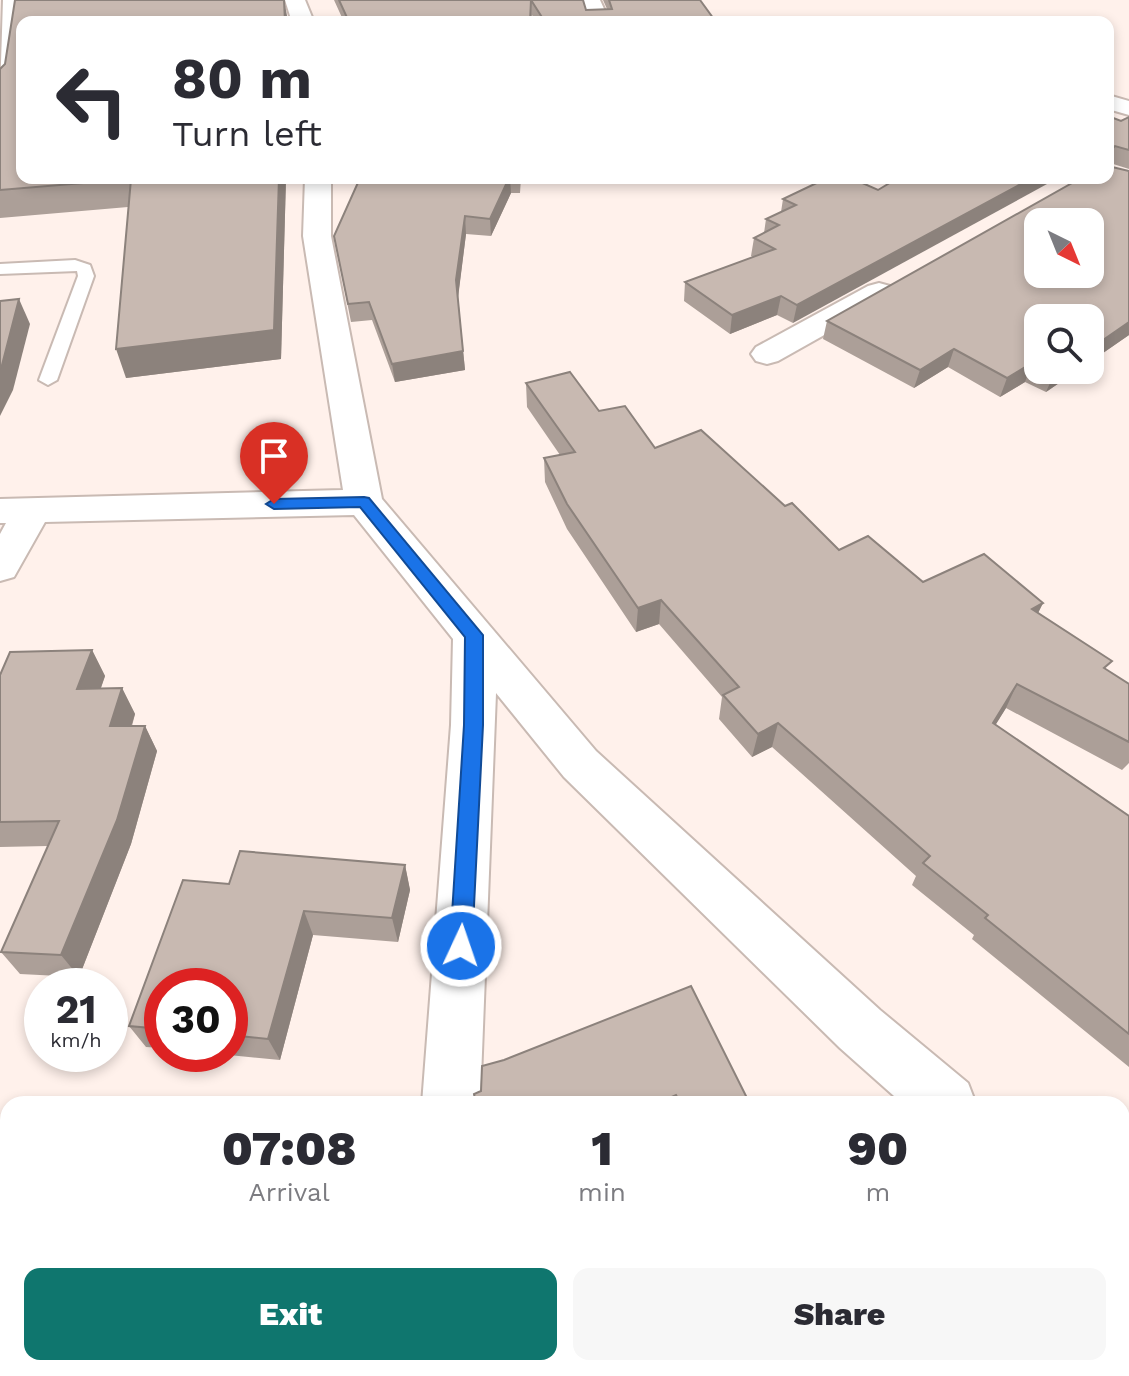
<!DOCTYPE html>
<style>
body{margin:0;font-family:"Work Sans",sans-serif;background:#f7f7f7;color:#2b2b33;height:100vh;display:flex;flex-direction:column;font-size:30px;white-space:nowrap}
*{box-sizing:border-box;margin:0}
p{font-size:26px;color:#7c7c81}
.icon{flex:none;width:44px;height:44px;fill:none;stroke:currentColor;stroke-width:2;stroke-linecap:round;stroke-linejoin:round}
.map{position:relative;flex:1;overflow:hidden}
.details{position:absolute;left:0px;top:1096px;width:1130px;height:280px;display:flex;flex-direction:column;background:#fff;border-radius:24px 24px 0 0;box-shadow:0 4px 12px #0003}
.details>*{flex:none}
.guide{position:absolute;left:16px;top:16px;width:1098px;height:168px;border-radius:16px;box-shadow:0 4px 12px #0003;background:#fff;color:#2b2b33;overflow:hidden}
.needle{width:52px;rotate:137deg}
.buttons{position:absolute;left:1024px;top:208px;display:grid;gap:16px}
.buttons a{display:grid;place-items:center;width:80px;height:80px;border-radius:16px;background:#fff;box-shadow:0 4px 12px #0003;font-size:40px}
.speed{position:absolute;left:24px;top:968px;display:flex;gap:16px;font-size:40px;font-weight:700;text-align:center}
.speed>*{display:grid;place-content:center;width:104px;height:104px;border-radius:50%;background:#fff;box-shadow:0 4px 12px #0003;line-height:1}
.speed small{font-size:20px;font-weight:400}
.speed .limit{border:12px solid #d22;background:#fff;color:#111}
.pin{position:absolute;display:grid;place-items:center;width:68px;height:68px;color:#fff;margin:-82px -34px;border-radius:50% 50% 50% 0;rotate:-45deg;box-shadow:0 0 8px #0007}
.pin .icon{rotate:45deg}
.me{position:absolute;width:88px;margin:-44px;rotate:3deg;stroke-linejoin:round;filter:drop-shadow(0 0 6px #0008)}
.turn{display:flex;align-items:center;gap:28px;height:168px;padding:0 24px;font-size:36px}
.turn .icon{width:104px;height:104px;stroke-width:2.5}
.turn b{display:block;font-size:56px;line-height:68px}
.eta{display:flex;justify-content:space-evenly;align-items:center;height:136px;text-align:center}
.eta b{font-size:48px;font-weight:800;line-height:56px}
.action{display:flex;gap:16px;margin-top:auto;padding:16px 24px}
.action a{flex:1;height:92px;border-radius:16px;background:#0f766e;color:#fff;font-size:32px;font-weight:800;line-height:92px;text-align:center}
.action a+a{background:#f7f7f7;color:#2b2b33}
.map>svg:first-child{display:block}
</style>
<div class="map">
<svg width="1129" height="1376" viewBox="0 0 1129 1376">
<rect width="100%" height="100%" fill="#fff1eb"/>
<g fill="none" stroke-linecap="round" stroke-linejoin="round">
<defs>
<path id="lane" d="M 75,260 L 90,265 L 94,276 L 57,380 L 48,385 L 39,380 L 78,276 L 77,271 L 0,274 L 0,264 Z"/>
<g id="street">
<path d="M 3,0 L 23,0 L 12,87 L 8,92 L 0,94 Z"/>
<path d="M 285,0 L 305,0 L 314,22 L 292,22 Z"/>
<path d="M 580,0 L 600,0 L 610,22 L 588,22 Z"/>
<path d="M 1108,95 L 1129,101 L 1129,115 L 1108,109 Z"/>
<path d="M 305,178 L 331,178 L 331,236 L 382,499 L 596,751 L 880,1010 L 968,1083 L 976,1104 L 903,1104 L 840,1048 L 564,777 L 496,693 L 480,1104 L 422,1104 L 451,725 L 453,639 L 354,515 L 45,522 L 14,577 L 0,581 L 0,534 L 6,523 L 0,523 L 0,499 L 343,490 L 303,236 Z"/>
<path d="M 879,283 L 890,286 L 894,292 L 890,298 L 778,361 L 767,364 L 756,361 L 751,354 L 756,347 L 868,286 Z"/>
<path d="M 1122,1223 L 1129,1226 L 1129,1293 L 1122,1290 Z"/>
<path d="M 402,1368 L 470,1368 L 468,1376 L 400,1376 Z"/>
</g>
</defs>
<!-- lane casing -->
<use href="#lane" stroke="#c9bab3" stroke-width="4"/>
<!-- street casing -->
<use href="#street" stroke="#c9bab3" stroke-width="4"/>
<!-- lane -->
<use href="#lane" fill="#fff" fill-rule="evenodd"/>
<!-- street -->
<use href="#street" fill="#fff" fill-rule="evenodd"/>
</g>
<!-- wall -->
<g fill="#ac9f98">
<path d="M 334,0 L 583,0 L 586,10 L 607,9 L 603,0 L 700,0 L 716,22 L 536,22 L 532,15 L 531,22 L 344,22 Z"/>
<path d="M 22,22 L 22,178 L 286,178 L 281,359 L 126,378 L 128,207 L 0,218 L 0,69 L 5,64 Z"/>
<path d="M 1108,116 L 1121,121 L 1129,117 L 1129,169 L 1110,163 L 1109,166 L 1129,335 L 1090,362 L 1090,318 L 1038,318 L 1038,370 L 1078,370 L 1046,392 L 1025,382 L 1000,397 L 948,367 L 914,388 L 823,339 L 827,321 L 1108,178 Z"/>
<path d="M 360,178 L 521,178 L 520,193 L 511,193 L 491,236 L 466,234 L 458,296 L 465,370 L 395,382 L 372,320 L 351,322 L 334,236 Z"/>
<path d="M 878,190 L 793,323 L 777,315 L 730,334 L 684,301 L 685,282 L 753,257 L 751,256 L 754,238 L 764,233 L 766,219 L 781,212 L 783,199 Z"/>
<path d="M 526,383 L 599,411 L 655,448 L 785,506 L 839,550 L 923,582 L 1043,603 L 1038,613 L 1107,670 L 1129,684 L 1129,763 L 1122,770 L 1006,708 L 995,725 L 1129,816 L 1129,1067 L 972,939 L 974,935 L 912,885 L 916,876 L 772,747 L 752,757 L 719,719 L 722,697 L 659,624 L 636,632 L 567,529 L 545,482 L 544,458 L 560,455 L 527,407 Z"/>
<path d="M 92,650 L 105,676 L 101,688 L 122,688 L 135,714 L 132,726 L 145,726 L 157,751 L 131,844 L 79,977 L 20,974 L 1,952 L 48,846 L 0,847 L 0,675 Z"/>
<path d="M 405,865 L 410,890 L 398,942 L 313,935 L 280,1060 L 219,1054 L 230,1054 L 230,986 L 162,986 L 162,1048 L 146,1047 L 129,1026 L 229,884 Z"/>
<path d="M 482,1066 L 750,1104 L 476,1104 L 481,1091 Z"/>
</g>
<!-- shaded-wall -->
<g fill="#8c827c">
<path d="M 284,0 L 288,21 L 288,22 L 285,22 Z"/>
<path d="M 279,178 L 286,178 L 281,359 L 126,378 L 116,349 Z"/>
<path d="M 509,178 L 510,178 L 511,193 L 491,236 L 490,219 Z"/>
<path d="M 1032,178 L 1058,178 L 793,323 L 797,305 Z"/>
<path d="M 465,216 L 466,234 L 458,298 L 456,280 Z"/>
<path d="M 781,296 L 777,315 L 730,334 L 732,315 Z"/>
<path d="M 19,299 L 30,324 L 13,390 L 0,416 L 0,368 Z"/>
<path d="M 1129,322 L 1129,335 L 1090,362 L 1090,349 Z"/>
<path d="M 954,349 L 948,367 L 914,388 L 920,370 Z"/>
<path d="M 463,351 L 465,370 L 395,382 L 392,364 Z"/>
<path d="M 1032,363 L 1025,382 L 1000,397 L 1007,378 Z"/>
<path d="M 1059,370 L 1078,370 L 1046,392 L 1054,374 Z"/>
<path d="M 661,600 L 659,624 L 636,632 L 638,608 Z"/>
<path d="M 1043,603 L 1031,627 L 1032,609 Z"/>
<path d="M 92,650 L 105,676 L 91,715 L 77,689 Z"/>
<path d="M 1017,684 L 1006,708 L 982,747 L 993,723 Z"/>
<path d="M 122,688 L 135,714 L 123,752 L 110,726 Z"/>
<path d="M 778,723 L 772,747 L 752,757 L 758,734 Z"/>
<path d="M 145,726 L 157,751 L 131,844 L 79,977 L 61,955 Z"/>
<path d="M 405,865 L 410,890 L 398,942 L 392,918 Z"/>
<path d="M 304,911 L 313,935 L 280,1060 L 268,1039 Z"/>
<path d="M 676,1095 L 674,1104 L 656,1104 Z"/>
<path d="M 307,1368 L 328,1368 L 321,1376 L 299,1376 Z"/>
</g>
<!-- building -->
<g fill="#c8b9b1" stroke="#8c827c" stroke-width="2" fill-rule="evenodd">
<path d="M 15,0 L 284,0 L 285,22 L 22,22 L 22,178 L 279,178 L 274,330 L 116,349 L 131,179 L 0,190 L 0,69 L 5,64 Z"/>
<path d="M 339,0 L 583,0 L 586,10 L 612,9 L 609,0 L 700,0 L 716,22 L 545,22 L 531,0 L 530,22 L 349,22 Z"/>
<path d="M 1108,116 L 1121,121 L 1129,117 L 1129,150 L 1115,146 L 1112,149 L 1112,158 L 1108,158 Z"/>
<path d="M 1108,166 L 1129,171 L 1129,322 L 1090,349 L 1090,318 L 1038,318 L 1038,366 L 1032,363 L 1007,378 L 954,349 L 920,370 L 827,321 L 1081,178 L 1108,178 ZM 1038,222 L 1090,222 L 1090,274 L 1038,274 Z"/>
<path d="M 360,178 L 509,178 L 490,219 L 465,216 L 456,280 L 463,351 L 392,364 L 369,302 L 348,304 L 334,236 Z"/>
<path d="M 827,178 L 851,178 L 878,190 L 898,178 L 1032,178 L 797,305 L 781,296 L 732,315 L 685,282 L 775,249 L 754,238 L 779,225 L 766,219 L 796,205 L 783,199 Z"/>
<path d="M 19,299 L 2,365 L 0,368 L 0,301 Z"/>
<path d="M 1046,370 L 1059,370 L 1054,374 Z"/>
<path d="M 570,372 L 599,411 L 625,406 L 655,448 L 701,430 L 785,506 L 792,503 L 839,550 L 868,536 L 923,582 L 984,554 L 1043,603 L 1032,609 L 1112,661 L 1104,668 L 1129,684 L 1129,742 L 1017,684 L 993,723 L 1129,816 L 1129,1034 L 985,918 L 988,915 L 923,863 L 930,856 L 778,723 L 758,734 L 723,695 L 739,687 L 661,600 L 638,608 L 567,504 L 544,458 L 575,452 L 526,383 Z"/>
<path d="M 92,650 L 77,689 L 122,688 L 110,726 L 145,726 L 117,820 L 61,955 L 1,952 L 59,821 L 0,822 L 0,675 L 10,652 Z"/>
<path d="M 240,851 L 405,865 L 392,918 L 304,911 L 268,1039 L 230,1035 L 230,986 L 162,986 L 162,1029 L 129,1026 L 183,880 L 229,884 Z"/>
<path d="M 691,986 L 750,1104 L 681,1104 L 676,1095 L 656,1104 L 476,1104 L 474,1094 L 481,1091 L 482,1066 L 504,1060 Z"/>
<path d="M 210,1368 L 307,1368 L 299,1376 L 215,1376 Z"/>
<path d="M 576,1368 L 844,1368 L 844,1376 L 575,1376 Z"/>
</g>
<!-- route -->
<path fill="#1a73e8" stroke="#114b97" stroke-width="2" d="M 364,497 L 369,498 L 483,635 L 483,725 L 472,946 L 468,953 L 461,956 L 453,953 L 450,946 L 464,725 L 465,637 L 360,507 L 274,509 L 266,504 L 274,499 Z"/>
</svg>
<div class="buttons">
<a><svg class="needle" viewBox="-14 -14 28 28"><path d="M0-13l5 13h-10z" fill="#e53935"/><path d="M0 13l5-13h-10z" fill="#7c7c81"/></svg></a>
<a><svg class="icon" aria-label="search" viewBox="0 0 24 24"><circle cx="10" cy="10" r="6"/><path d="M15 15l6 6"/></svg></a>
</div>
<div class="speed"><div>21<small>km/h</small></div><div class="limit">30</div></div>
<div class="pin" style="left:274px;top:504px;background:#d93025"><svg class="icon" aria-label="arrive" viewBox="0 0 24 24"><path d="M6 21V4h12l-3 4 3 4H6"/></svg></div>
<svg class="me" style="left:461px;top:946px" viewBox="-20 -20 40 40"><circle r="17" fill="#1a73e8" stroke="#fff" stroke-width="3"/><path d="M0-11L8 9 0 5-8 9z" fill="#fff"/></svg>
<div class="guide">
<div class="turn"><svg class="icon" aria-label="left" viewBox="0 0 24 24"><path d="M17 20v-9H6M10 6l-5 5 5 5"/></svg><div><b>80 m</b>Turn left</div></div>
</div>
<section class="details">
<div class="eta">
<div><b>07:08</b><p>Arrival</p></div>
<div><b>1</b><p>min</p></div>
<div><b>90</b><p>m</p></div>
</div>
<div class="action"><a>Exit</a><a>Share</a></div>
</section>
</div>
